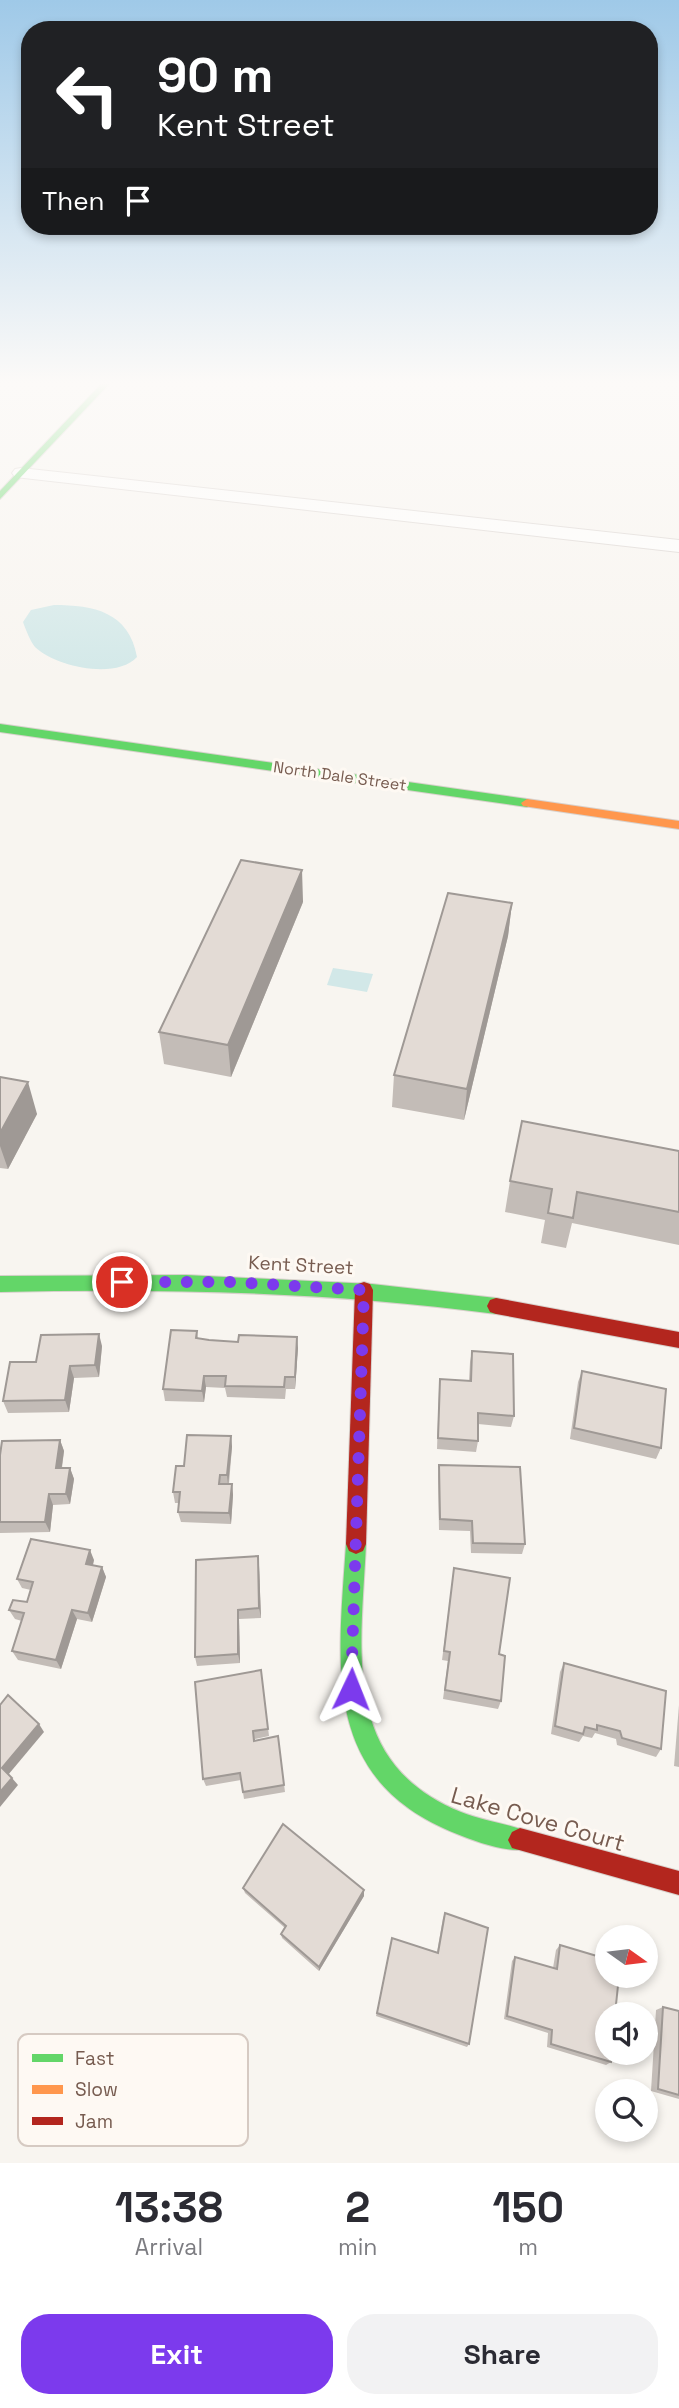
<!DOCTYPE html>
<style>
body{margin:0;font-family:"Space Grotesk",sans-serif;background:#f2f2f3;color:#2b2b33;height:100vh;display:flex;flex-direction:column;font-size:26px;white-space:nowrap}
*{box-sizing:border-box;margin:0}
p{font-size:23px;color:#7c7c81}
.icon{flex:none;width:38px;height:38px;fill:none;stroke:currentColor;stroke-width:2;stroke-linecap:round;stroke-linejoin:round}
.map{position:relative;height:2163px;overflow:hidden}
.details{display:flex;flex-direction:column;background:#fff;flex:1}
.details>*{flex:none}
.banner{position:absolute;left:21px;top:21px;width:637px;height:214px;border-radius:28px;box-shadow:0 4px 10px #0003;background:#202124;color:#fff;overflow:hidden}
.needle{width:46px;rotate:104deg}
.tools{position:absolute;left:595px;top:1925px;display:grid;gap:14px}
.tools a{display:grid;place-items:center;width:63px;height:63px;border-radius:50%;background:#fff;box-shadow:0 4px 10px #0003;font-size:35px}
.pin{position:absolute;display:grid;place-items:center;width:60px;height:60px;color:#fff;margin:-30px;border:4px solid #fff;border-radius:50%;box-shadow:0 2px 7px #0007}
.me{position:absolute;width:77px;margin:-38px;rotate:2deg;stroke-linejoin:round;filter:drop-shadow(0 0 5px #0008)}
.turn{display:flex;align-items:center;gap:24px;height:147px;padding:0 21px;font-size:32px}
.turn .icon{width:91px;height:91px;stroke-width:2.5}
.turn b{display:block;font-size:49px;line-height:60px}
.then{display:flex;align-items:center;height:66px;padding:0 21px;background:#0003;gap:14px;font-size:26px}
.eta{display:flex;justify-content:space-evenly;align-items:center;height:119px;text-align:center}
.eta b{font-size:42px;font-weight:700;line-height:49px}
.cta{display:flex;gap:14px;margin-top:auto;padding:14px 21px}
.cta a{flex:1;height:80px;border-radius:28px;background:#7c3aed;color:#fff;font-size:28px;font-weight:700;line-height:80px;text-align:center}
.cta a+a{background:#f2f2f3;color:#2b2b33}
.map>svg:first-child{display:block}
</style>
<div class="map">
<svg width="679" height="2163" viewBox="0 0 679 2163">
<rect width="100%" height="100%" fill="#f8f5f0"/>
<!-- water -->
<g fill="#d2e8e8">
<path d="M 54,605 C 94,605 129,612 137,657 C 116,680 56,667 35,647 C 30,641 26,630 23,622 L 31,610 Z"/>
<path d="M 333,968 L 373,974 L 367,992 L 327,985 Z"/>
</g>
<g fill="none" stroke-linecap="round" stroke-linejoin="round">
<defs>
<path id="street" d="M 21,468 L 679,540 L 679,552 L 15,477 L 12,473 L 15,469 Z"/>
<g id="fast">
<path d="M 104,381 L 112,381 L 0,499 L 0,491 Z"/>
<path d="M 0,724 L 527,799 L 533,803 L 527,807 L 0,732 Z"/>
<path d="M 186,1275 L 372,1284 L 496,1298 L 502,1300 L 505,1306 L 502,1312 L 496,1314 C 331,1292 166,1288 0,1292 L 0,1276 Z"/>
<path d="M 356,1534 L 363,1537 L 366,1544 C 361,1651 340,1763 461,1812 C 483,1821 507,1823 528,1832 L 532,1840 L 528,1848 C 512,1855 474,1841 457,1834 C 320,1780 338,1666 346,1544 L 349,1537 Z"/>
</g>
<path id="slow" d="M 527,799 L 679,821 L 679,829 L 523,806 L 521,803 Z"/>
<g id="jam">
<path d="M 364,1282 L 370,1284 L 373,1290 L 366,1544 L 363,1551 L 356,1554 L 349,1551 L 346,1544 L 355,1290 L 358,1284 Z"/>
<path d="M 496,1298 L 679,1332 L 679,1348 L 496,1314 L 490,1312 L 487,1306 L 490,1300 Z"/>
<path d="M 520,1828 L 679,1871 L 679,1895 L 512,1848 L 508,1840 L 512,1832 Z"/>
</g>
</defs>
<!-- street casing -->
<use href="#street" stroke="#d8d2ce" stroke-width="2"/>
<!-- fast casing -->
<use href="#fast" stroke="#d8d1cc" stroke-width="2"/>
<!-- slow casing -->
<use href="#slow" stroke="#d8d1cc" stroke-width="2"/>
<!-- jam casing -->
<use href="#jam" stroke="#d8d1cc" stroke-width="2"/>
<!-- street -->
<use href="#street" fill="#fefefd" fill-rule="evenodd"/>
<!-- fast -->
<use href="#fast" fill="#63d668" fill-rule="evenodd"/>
<!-- slow -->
<use href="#slow" fill="#ff974d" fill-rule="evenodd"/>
<!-- jam -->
<use href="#jam" fill="#b3261e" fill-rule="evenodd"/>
</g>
<!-- wall -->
<g fill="#c3bcb7">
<path d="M 303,902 L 231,1077 L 164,1064 L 159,1032 Z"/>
<path d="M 512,903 L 508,936 L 464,1120 L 392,1107 L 394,1075 Z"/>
<path d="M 0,1077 L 37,1114 L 8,1169 L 0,1168 Z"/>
<path d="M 679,1151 L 679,1245 L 572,1223 L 566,1248 L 541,1243 L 545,1220 L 505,1212 L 510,1181 Z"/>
<path d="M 197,1331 L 198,1338 L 209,1340 L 298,1348 L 295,1389 L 286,1389 L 285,1399 L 227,1397 L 225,1388 L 206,1387 L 204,1402 L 165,1401 L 163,1389 Z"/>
<path d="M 102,1346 L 99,1377 L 74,1378 L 69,1412 L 8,1413 L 3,1401 L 36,1362 Z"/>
<path d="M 472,1351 L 514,1416 L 511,1427 L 478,1424 L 478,1441 L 476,1452 L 437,1449 L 439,1390 L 440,1379 L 469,1381 L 470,1362 Z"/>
<path d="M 582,1371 L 661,1448 L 656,1459 L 570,1439 L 578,1382 Z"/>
<path d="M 231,1436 L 232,1447 L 229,1484 L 232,1484 L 233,1495 L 231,1524 L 181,1522 L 178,1512 L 179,1503 L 175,1503 L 173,1492 L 184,1466 Z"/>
<path d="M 60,1440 L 64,1451 L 62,1468 L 70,1468 L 74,1479 L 70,1504 L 53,1505 L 50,1532 L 0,1533 L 0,1455 Z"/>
<path d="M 439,1465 L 525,1544 L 522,1554 L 471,1553 L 470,1531 L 439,1530 L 438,1476 Z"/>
<path d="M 94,1560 L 93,1566 L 102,1567 L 106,1577 L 92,1622 L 77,1619 L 61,1669 L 18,1660 L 12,1651 L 22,1621 L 15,1619 L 9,1610 L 27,1602 L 31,1590 L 22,1588 L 17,1579 Z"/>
<path d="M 259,1566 L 261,1618 L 239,1619 L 240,1663 L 197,1666 L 195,1657 Z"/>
<path d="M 454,1568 L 499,1654 L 501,1701 L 498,1709 L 443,1699 L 448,1661 L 442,1660 Z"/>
<path d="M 564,1663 L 661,1749 L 656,1757 L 617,1745 L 616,1739 L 595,1733 L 592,1738 L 583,1736 L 579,1742 L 551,1734 L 560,1672 Z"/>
<path d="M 261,1670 L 269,1736 L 255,1739 L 255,1741 L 278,1736 L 285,1792 L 244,1799 L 241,1780 L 206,1786 L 203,1779 Z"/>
<path d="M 679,1705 L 679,1767 L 674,1766 Z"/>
<path d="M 243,1888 L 364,1890 L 364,1896 L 319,1971 L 282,1938 L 281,1934 L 285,1928 L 245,1893 Z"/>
<path d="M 445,1913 L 469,2044 L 467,2047 L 376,2016 L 392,1938 L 437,1952 L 443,1918 Z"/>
<path d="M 560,1945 L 611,2062 L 606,2065 L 547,2047 L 548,2033 L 504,2019 L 512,1961 L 515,1957 L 553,1968 L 556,1950 Z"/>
<path d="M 663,2007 L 679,2011 L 679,2099 L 651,2091 L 656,2010 Z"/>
</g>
<!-- shaded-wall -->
<g fill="#9f9995">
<path d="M 302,870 L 303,902 L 231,1077 L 228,1045 Z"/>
<path d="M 512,903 L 508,936 L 464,1120 L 467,1089 Z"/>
<path d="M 28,1082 L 37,1114 L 8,1169 L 0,1146 L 0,1133 Z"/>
<path d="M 99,1334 L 102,1346 L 99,1377 L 95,1365 Z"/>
<path d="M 297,1337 L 298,1348 L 295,1389 L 295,1377 Z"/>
<path d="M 70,1366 L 74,1378 L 69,1412 L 65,1400 Z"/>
<path d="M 204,1376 L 206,1387 L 204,1402 L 202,1391 Z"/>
<path d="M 231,1436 L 232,1447 L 228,1485 L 227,1475 Z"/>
<path d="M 60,1440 L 64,1451 L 60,1479 L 56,1468 Z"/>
<path d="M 70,1468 L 74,1479 L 70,1504 L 66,1494 Z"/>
<path d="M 232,1484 L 233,1495 L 231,1524 L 229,1513 Z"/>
<path d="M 49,1494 L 53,1505 L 50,1532 L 45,1522 Z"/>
<path d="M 90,1550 L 94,1560 L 90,1574 L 86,1564 Z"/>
<path d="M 258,1556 L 259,1566 L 261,1618 L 259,1608 Z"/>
<path d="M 102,1567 L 106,1577 L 92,1622 L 88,1613 Z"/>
<path d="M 72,1610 L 77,1619 L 61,1669 L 56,1660 Z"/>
<path d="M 238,1610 L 239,1619 L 240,1663 L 238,1654 Z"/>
<path d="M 39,1724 L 44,1732 L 8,1775 L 2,1768 Z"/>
<path d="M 12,1778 L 18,1785 L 0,1807 L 0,1792 Z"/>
<path d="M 364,1890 L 364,1896 L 319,1971 L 319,1967 Z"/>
</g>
<!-- building -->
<g fill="#e3dbd5" stroke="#9f9995" stroke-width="2">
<path d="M 241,860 L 302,870 L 228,1045 L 159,1032 Z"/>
<path d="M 448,893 L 512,903 L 467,1089 L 394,1075 Z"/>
<path d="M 0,1077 L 28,1082 L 0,1133 Z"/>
<path d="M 522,1121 L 679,1151 L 679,1212 L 577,1192 L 573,1218 L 548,1213 L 552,1189 L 510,1181 Z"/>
<path d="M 171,1330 L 197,1331 L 196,1338 L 209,1340 L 238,1342 L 239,1335 L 297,1337 L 295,1377 L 285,1377 L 284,1387 L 225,1386 L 226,1376 L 204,1376 L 202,1391 L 163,1389 Z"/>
<path d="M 99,1334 L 95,1365 L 70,1366 L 65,1400 L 3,1401 L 10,1362 L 36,1362 L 41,1335 Z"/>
<path d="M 472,1351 L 513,1354 L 514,1416 L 478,1413 L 478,1441 L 438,1438 L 440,1379 L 471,1381 Z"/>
<path d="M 582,1371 L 666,1389 L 661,1448 L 574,1428 Z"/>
<path d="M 187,1435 L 231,1436 L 227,1475 L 220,1475 L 219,1484 L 232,1484 L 229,1513 L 178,1512 L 180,1492 L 173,1492 L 176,1466 L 184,1466 Z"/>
<path d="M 60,1440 L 56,1468 L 70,1468 L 66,1494 L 49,1494 L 45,1522 L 0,1522 L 0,1455 L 2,1441 Z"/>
<path d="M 439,1465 L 520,1467 L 525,1544 L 473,1543 L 472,1521 L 440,1519 Z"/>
<path d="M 31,1539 L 90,1550 L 86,1564 L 102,1567 L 88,1613 L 72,1610 L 56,1660 L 12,1651 L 24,1613 L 9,1610 L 13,1600 L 27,1602 L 33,1582 L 17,1579 Z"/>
<path d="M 258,1556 L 259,1608 L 238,1610 L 238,1654 L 195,1657 L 196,1560 Z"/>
<path d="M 454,1568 L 510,1578 L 499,1654 L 505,1656 L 501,1701 L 445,1690 L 450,1652 L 444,1651 Z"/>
<path d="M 564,1663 L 666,1691 L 661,1749 L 622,1738 L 620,1731 L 597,1725 L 597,1730 L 585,1727 L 583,1734 L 555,1726 Z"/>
<path d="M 261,1670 L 268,1729 L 253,1731 L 254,1741 L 278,1736 L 284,1785 L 243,1792 L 240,1773 L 203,1779 L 195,1682 Z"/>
<path d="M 8,1695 L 39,1724 L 2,1768 L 12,1778 L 0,1792 L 0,1705 Z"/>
<path d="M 283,1824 L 364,1890 L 319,1967 L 281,1934 L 286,1926 L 243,1888 Z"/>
<path d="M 445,1913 L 488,1928 L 469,2044 L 377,2013 L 392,1938 L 438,1953 Z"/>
<path d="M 560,1945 L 607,1959 L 607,1976 L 619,1976 L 615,2014 L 607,2014 L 607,2053 L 612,2053 L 611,2062 L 551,2044 L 552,2030 L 507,2016 L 515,1957 L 557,1969 Z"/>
<path d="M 663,2007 L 679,2011 L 679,2095 L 658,2089 Z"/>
</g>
<!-- sky -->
<linearGradient id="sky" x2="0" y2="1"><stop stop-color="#9fc9e8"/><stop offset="0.56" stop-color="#fcfaf8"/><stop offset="1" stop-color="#fcfaf8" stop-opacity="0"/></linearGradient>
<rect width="679" height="684" fill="url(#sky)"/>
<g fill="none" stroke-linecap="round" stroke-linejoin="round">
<!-- route -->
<path stroke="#7c3aed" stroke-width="12" stroke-dasharray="0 21.6" d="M 122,1282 L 229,1282 L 364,1290 L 351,1689"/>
</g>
<g text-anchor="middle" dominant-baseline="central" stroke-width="6" stroke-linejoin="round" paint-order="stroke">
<!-- far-street labels -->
<g font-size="16" fill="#775c50" stroke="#fef9f3">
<text transform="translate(340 776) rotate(8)">North Dale Street</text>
</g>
<!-- street labels -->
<g font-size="19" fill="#775c50" stroke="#fef9f3">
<text transform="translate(301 1265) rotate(3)">Kent Street</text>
</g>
<!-- near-street labels -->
<g font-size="23" fill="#775c50" stroke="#fef9f3">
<text transform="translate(538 1819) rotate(16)">Lake Cove Court</text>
</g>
</g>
<!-- legend -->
<rect x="18" y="2034" width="230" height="112" rx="10" fill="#fef9f3" stroke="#d6cac2" stroke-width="2"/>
<rect x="32" y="2054" width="31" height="8" fill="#63d668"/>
<rect x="32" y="2085" width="31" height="9" fill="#ff974d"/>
<rect x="32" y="2117" width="31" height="8" fill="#b3261e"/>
<g font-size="19" fill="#775c50">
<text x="75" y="2065">Fast</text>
<text x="75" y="2096">Slow</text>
<text x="75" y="2128">Jam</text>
</g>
</svg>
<div class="tools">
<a><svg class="needle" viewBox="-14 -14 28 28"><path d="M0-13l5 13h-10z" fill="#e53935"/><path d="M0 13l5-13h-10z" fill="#7c7c81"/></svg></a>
<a><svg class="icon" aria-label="sound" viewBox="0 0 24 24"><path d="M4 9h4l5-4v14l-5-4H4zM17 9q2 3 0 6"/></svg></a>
<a><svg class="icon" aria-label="search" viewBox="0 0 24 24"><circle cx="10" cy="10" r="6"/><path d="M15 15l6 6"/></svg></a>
</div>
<div class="pin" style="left:122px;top:1282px;background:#d93025"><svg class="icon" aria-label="arrive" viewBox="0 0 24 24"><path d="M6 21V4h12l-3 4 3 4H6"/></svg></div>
<svg class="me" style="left:351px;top:1689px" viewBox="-20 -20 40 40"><path d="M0-17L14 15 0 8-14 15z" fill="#7c3aed" stroke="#fff" stroke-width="4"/></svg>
<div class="banner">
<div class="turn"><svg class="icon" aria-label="left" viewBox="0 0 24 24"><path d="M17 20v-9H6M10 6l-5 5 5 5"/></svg><div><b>90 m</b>Kent Street</div></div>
<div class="then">Then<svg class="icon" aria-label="arrive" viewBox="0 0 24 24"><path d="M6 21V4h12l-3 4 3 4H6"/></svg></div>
</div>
</div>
<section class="details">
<div class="eta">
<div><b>13:38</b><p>Arrival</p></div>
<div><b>2</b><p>min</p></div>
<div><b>150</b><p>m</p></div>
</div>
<div class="cta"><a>Exit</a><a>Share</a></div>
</section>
